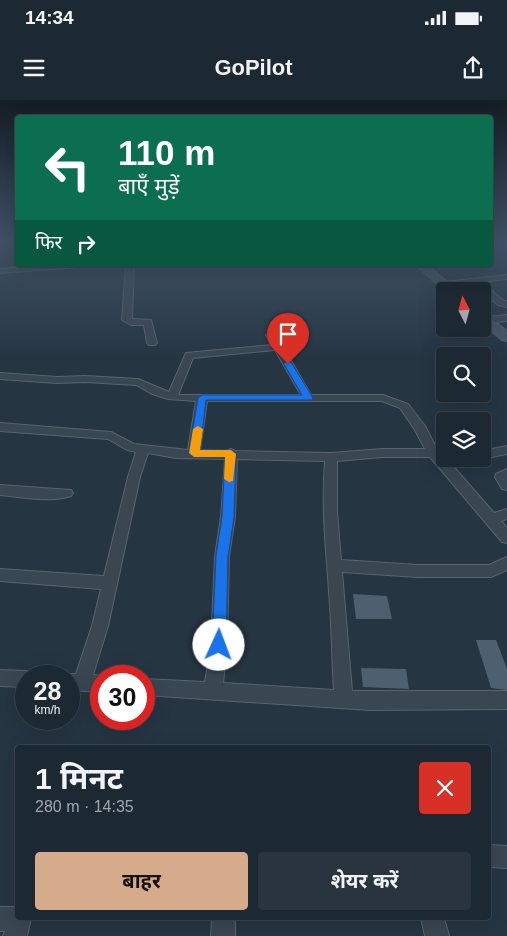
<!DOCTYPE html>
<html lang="hi">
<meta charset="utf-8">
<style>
body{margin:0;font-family:Helvetica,"Noto Sans Devanagari",sans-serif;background:#29343e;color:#f1f3f6;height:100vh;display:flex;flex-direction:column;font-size:19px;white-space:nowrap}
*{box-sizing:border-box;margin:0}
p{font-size:16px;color:#a0a6ac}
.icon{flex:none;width:28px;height:28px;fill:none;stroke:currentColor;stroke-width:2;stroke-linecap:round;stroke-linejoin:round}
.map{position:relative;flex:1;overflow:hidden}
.panel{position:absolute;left:15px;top:645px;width:476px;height:175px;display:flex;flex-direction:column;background:#1c2832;border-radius:5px;box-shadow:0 5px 20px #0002,0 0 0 1px #3a444d}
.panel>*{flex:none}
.banner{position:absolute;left:15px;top:15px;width:478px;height:152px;border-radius:5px;box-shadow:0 5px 20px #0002,0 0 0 1px #3a444d;background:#0b6e4f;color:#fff;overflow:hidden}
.needle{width:32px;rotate:354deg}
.controls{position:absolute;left:436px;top:182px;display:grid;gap:10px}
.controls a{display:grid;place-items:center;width:55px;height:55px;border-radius:5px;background:#1c2832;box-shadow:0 5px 20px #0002,0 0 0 1px #3a444d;font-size:25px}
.speed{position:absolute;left:15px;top:565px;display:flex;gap:10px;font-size:25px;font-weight:700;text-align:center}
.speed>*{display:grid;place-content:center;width:65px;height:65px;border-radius:50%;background:#1c2832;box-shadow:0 5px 20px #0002,0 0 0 1px #3a444d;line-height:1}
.speed small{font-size:12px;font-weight:400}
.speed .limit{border:8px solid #d22;background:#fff;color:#111}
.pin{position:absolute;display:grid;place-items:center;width:42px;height:42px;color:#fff;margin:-51px -21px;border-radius:50% 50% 50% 0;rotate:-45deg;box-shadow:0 0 5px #0007}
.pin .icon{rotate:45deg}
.me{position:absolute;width:55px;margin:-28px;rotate:2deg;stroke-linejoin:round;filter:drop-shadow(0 0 4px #0008)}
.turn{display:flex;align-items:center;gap:18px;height:105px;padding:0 20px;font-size:22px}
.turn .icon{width:65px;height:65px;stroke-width:2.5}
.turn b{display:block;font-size:35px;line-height:42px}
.then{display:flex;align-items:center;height:48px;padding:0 20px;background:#0003;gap:10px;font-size:19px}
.round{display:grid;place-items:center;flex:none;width:52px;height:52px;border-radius:5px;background:#29343e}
.headline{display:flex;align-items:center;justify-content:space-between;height:85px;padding:0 20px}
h1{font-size:30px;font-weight:700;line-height:38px}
.primary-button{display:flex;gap:10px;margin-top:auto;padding:10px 20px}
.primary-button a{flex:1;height:58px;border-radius:5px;background:#d6ab8b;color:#111;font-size:20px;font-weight:700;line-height:58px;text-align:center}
.primary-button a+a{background:#29343e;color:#f1f3f6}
.status{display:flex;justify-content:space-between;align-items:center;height:35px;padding:0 25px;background:#1c2832;direction:ltr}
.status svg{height:14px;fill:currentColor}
header{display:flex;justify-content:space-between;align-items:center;height:65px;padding:0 20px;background:#1c2832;font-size:22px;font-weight:700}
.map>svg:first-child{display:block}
</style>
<div class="status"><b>14:34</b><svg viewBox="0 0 49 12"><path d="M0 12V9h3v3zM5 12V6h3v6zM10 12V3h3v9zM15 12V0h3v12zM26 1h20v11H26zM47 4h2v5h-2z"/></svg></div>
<header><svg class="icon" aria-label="menu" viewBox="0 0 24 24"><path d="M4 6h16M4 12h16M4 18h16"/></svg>GoPilot<svg class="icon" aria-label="share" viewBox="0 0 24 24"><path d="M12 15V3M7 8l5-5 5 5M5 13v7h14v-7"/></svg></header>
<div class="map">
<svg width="507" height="836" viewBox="0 0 507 836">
<rect width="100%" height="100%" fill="#253542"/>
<!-- building -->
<g fill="#4e5f6d">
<path d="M 353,494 L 387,496 L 392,519 L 356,519 Z"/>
<path d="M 476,540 L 496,540 L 507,569 L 507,590 L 491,588 Z"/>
<path d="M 361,568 L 406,569 L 409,589 L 363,587 Z"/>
</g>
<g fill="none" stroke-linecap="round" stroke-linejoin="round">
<defs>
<g id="street">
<path d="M 507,142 L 507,146 L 490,147 L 490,143 Z"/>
<path d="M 48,165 L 83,165 L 79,167 L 0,173 L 0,169 Z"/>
<path d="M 126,165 L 134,165 L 132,219 L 151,220 L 157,243 L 155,245 L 149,245 L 147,243 L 144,225 L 131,225 L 122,220 Z"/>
<path d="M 507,175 L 507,179 L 481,182 L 504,201 L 507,201 L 507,207 L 498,205 L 472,183 L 444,186 L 440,184 L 444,182 Z"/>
<path d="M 507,215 L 507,221 L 487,223 L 482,220 L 487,217 Z"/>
<path d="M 271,232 L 276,235 L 311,295 L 383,295 L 408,304 L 425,326 L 438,351 L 445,359 L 467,359 L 465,362 L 452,365 L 494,413 L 507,409 L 507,419 L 501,421 L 507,428 L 507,443 L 502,442 L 430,357 L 382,357 L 337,361 L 337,412 L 341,460 L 418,465 L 489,465 L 507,457 L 507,470 L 491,477 L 418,477 L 342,472 L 352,591 L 507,591 L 507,609 L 370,610 L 144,595 L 144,579 L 205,582 L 211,545 L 215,456 L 221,417 L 225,359 L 176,358 L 148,353 L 140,377 L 108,526 L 93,575 L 103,576 L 101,592 L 69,590 L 69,576 L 63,576 L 69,574 L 76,574 L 92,526 L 101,489 L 0,481 L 0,469 L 104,476 L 128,377 L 136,352 L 127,350 L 108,339 L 0,331 L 0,323 L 111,332 L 134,344 L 188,350 L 196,301 L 168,299 L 152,294 L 136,285 L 85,282 L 57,283 L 0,279 L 0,273 L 57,277 L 85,276 L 138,279 L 169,292 L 186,253 L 272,245 L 266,235 ZM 275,250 L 301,295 L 178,295 L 193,258 ZM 207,301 L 382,301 L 400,308 L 415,330 L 425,349 L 382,349 L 331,353 L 236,351 L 231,349 L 226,351 L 200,350 ZM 237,359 L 325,361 C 321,410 327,457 330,506 C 332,534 332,562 334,590 L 223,583 L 227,545 L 229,456 L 235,417 Z"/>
<path d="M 507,346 L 507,354 L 482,359 L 481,359 L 482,351 Z"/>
<path d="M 507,369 L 507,390 L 502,389 L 495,377 L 496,374 Z"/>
<path d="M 0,385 L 71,390 L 73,393 L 71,396 C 49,403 22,397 0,395 Z"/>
<path d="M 0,570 L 26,571 L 32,573 L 34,576 L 26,576 L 26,587 L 0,586 Z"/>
<path d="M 489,745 L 507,746 L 507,768 L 489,767 Z"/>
<path d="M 0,807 L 18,807 L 18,818 L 31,818 L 27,836 L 3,836 L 5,831 L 0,831 Z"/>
<path d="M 212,818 L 235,818 L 235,836 L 211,836 Z"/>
<path d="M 421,818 L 444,818 L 449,836 L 425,836 Z"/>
</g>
<g id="secondary">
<path d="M 416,165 L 427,165 L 458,191 L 445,191 Z"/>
<path d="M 482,212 L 507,231 L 507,241 L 502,240 L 482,223 Z"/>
</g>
</defs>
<!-- street casing -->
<use href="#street" stroke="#58646f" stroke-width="2"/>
<!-- secondary casing -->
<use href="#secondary" stroke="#58646f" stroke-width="2"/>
<!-- street -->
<use href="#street" fill="#3a4652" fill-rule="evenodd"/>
<!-- secondary -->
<use href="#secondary" fill="#485665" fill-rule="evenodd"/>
</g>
<!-- sky -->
<linearGradient id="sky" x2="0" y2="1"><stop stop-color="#141d24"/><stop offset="0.55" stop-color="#405165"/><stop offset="1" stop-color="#405165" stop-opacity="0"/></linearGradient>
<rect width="507" height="259" fill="url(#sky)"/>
<!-- route -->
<path fill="#1a73e8" stroke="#114b97" d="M 285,262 L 291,262 L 313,298 L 312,300 L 206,300 L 200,350 L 231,350 L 236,354 L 234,417 L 228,456 L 226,545 L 224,549 L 219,551 L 214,549 L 212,545 L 216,456 L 222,417 L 225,357 L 194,357 L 189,353 L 198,298 L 202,295 L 302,295 L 284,264 Z"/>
<!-- slow -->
<path fill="#f59e0b" d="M 198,326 L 203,329 L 200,350 L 231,350 L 236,354 L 233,381 L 229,382 L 224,379 L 225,357 L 194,357 L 189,353 L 193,329 Z"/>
</svg>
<div class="controls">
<a><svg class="needle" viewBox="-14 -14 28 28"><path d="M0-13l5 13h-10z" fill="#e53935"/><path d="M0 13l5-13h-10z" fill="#a0a6ac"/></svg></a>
<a><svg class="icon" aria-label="search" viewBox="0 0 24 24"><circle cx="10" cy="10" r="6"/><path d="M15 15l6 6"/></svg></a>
<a><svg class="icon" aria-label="layers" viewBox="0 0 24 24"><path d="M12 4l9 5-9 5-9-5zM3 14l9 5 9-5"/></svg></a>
</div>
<div class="speed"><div>28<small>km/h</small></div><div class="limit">30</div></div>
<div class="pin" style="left:288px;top:264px;background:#d93025"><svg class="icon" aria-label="arrive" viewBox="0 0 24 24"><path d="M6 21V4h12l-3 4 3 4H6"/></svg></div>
<svg class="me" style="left:219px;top:545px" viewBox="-20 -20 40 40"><circle r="19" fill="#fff"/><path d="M0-13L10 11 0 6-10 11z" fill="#1a73e8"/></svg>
<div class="banner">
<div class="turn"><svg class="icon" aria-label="left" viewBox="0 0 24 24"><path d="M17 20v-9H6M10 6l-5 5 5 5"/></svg><div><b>110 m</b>बाएँ मुड़ें</div></div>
<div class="then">फिर<svg class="icon" aria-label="right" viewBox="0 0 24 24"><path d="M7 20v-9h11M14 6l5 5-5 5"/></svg></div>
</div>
<section class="panel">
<div class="headline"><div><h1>1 मिनट</h1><p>280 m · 14:35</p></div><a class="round" style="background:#d93025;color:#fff"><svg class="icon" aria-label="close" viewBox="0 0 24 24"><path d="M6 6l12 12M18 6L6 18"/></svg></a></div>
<div class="primary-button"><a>बाहर</a><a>शेयर करें</a></div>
</section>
</div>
